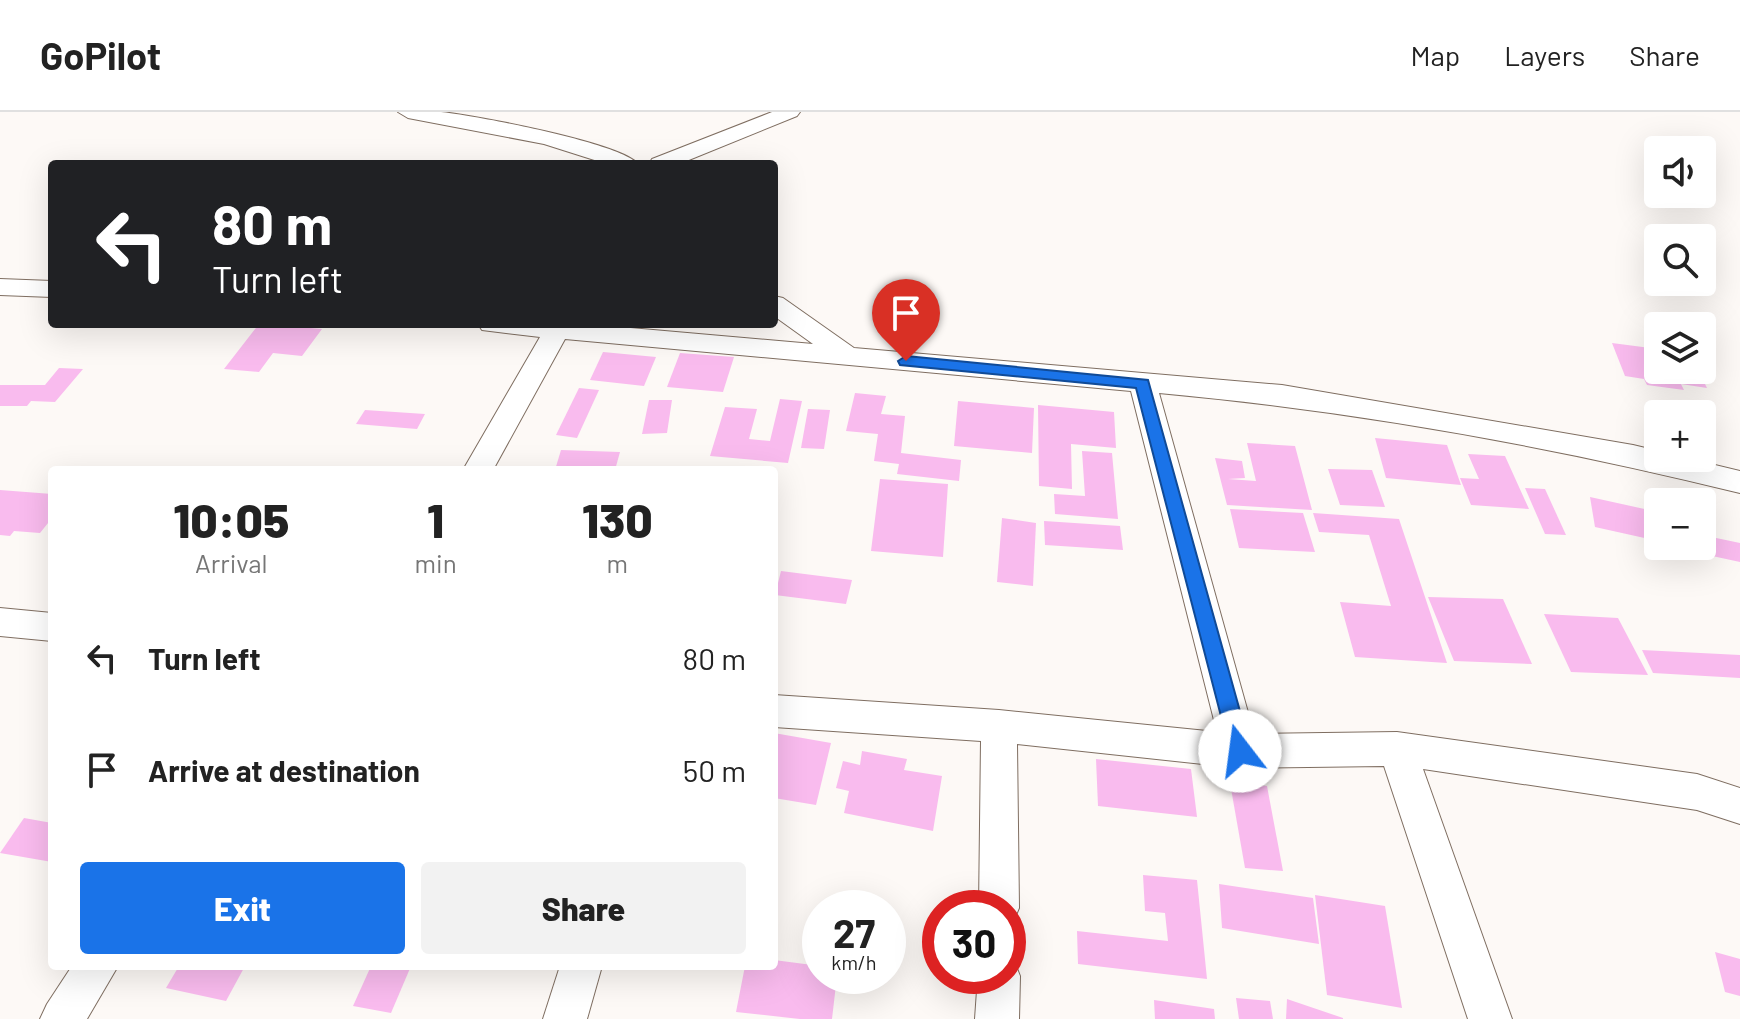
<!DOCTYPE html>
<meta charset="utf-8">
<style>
body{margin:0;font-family:Barlow,sans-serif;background:#f2f2f2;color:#222;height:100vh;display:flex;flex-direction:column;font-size:30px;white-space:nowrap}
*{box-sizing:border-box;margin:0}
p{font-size:26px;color:#767676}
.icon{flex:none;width:44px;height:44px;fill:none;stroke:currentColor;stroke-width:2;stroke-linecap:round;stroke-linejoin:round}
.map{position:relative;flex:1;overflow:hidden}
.details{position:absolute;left:48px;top:354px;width:730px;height:504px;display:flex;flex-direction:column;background:#fff;border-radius:8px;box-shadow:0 8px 32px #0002}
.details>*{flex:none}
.guide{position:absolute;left:48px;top:48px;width:730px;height:168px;border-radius:8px;box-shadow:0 8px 32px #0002;background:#202124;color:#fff;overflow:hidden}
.fabs{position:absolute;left:1644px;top:24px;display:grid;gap:16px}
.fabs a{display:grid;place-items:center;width:72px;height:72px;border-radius:8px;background:#fff;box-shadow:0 8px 32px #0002;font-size:40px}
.speed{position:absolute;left:802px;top:778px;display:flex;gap:16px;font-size:40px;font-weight:700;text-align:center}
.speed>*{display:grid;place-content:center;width:104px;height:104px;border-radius:50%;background:#fff;box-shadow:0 8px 32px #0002;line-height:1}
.speed small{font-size:20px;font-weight:400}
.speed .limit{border:12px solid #d22;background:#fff;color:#111}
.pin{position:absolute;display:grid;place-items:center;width:68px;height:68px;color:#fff;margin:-82px -34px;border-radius:50% 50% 50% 0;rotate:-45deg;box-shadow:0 0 8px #0007}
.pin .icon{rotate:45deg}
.me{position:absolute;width:88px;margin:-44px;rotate:345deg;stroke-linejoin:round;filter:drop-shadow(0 0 6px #0008)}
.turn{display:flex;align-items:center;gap:28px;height:168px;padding:0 32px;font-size:36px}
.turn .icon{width:104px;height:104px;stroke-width:2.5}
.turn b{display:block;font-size:56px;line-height:68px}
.eta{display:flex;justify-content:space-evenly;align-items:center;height:136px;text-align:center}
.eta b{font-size:48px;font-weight:800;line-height:56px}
.cta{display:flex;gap:16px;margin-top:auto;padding:16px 32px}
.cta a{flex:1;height:92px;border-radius:8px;background:#1a73e8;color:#fff;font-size:32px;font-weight:800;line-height:92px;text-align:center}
.cta a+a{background:#f2f2f2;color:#222}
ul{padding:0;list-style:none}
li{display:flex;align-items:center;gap:24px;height:112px;padding:0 32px}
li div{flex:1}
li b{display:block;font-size:30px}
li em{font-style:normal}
header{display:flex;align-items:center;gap:48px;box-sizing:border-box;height:112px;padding:0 40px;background:#fff;border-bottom:2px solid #e0e0e0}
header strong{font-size:38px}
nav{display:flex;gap:44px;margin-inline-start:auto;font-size:28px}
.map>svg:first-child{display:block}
</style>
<header>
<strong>GoPilot</strong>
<nav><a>Map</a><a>Layers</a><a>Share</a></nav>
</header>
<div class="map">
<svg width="1740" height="907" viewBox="0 0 1740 907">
<rect width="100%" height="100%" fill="#fdf9f6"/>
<!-- building -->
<g fill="#f9bbee">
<path d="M 259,212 L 266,212 L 322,217 L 302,244 L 273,241 L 259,260 L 224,257 Z"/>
<path d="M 1612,231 L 1658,237 L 1658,258 L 1698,258 L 1707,276 L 1681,272 L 1684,278 L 1647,273 L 1644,267 L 1625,264 Z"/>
<path d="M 603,240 L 656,245 L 644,274 L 590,268 Z"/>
<path d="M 680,241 L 734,245 L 723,280 L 667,275 Z"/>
<path d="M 59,256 L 83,257 L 55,290 L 31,289 L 27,294 L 0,294 L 0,273 L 45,273 Z"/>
<path d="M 579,276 L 599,278 L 577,326 L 556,323 Z"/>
<path d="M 855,281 L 886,284 L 881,302 L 905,304 L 901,341 L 961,348 L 959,369 L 897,362 L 899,352 L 874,349 L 878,322 L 846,319 Z"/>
<path d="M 780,287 L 802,289 L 788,351 L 710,344 L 725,295 L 757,297 L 749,327 L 770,329 Z"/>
<path d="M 649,288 L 672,288 L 667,321 L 642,322 Z"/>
<path d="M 958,289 L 1034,296 L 1032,341 L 954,334 Z"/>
<path d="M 1038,293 L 1114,300 L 1116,336 L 1071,332 L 1072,377 L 1039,374 Z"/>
<path d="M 808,297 L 830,298 L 824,337 L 801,336 Z"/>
<path d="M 365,298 L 425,302 L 417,317 L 356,312 Z"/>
<path d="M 1375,326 L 1447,333 L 1461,373 L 1386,366 Z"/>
<path d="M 1247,331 L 1295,334 L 1312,398 L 1227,393 L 1215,346 L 1242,349 L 1245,366 L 1228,367 L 1256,369 Z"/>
<path d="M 561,338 L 620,340 L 615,358 L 555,358 Z"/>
<path d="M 1082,339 L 1112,341 L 1118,407 L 1055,402 L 1054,382 L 1085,384 Z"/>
<path d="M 1468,342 L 1505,344 L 1529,397 L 1471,393 L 1460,366 L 1479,367 Z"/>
<path d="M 1328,357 L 1372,358 L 1385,395 L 1340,393 Z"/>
<path d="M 880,367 L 948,372 L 943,445 L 871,439 Z"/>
<path d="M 1525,376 L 1545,377 L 1566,423 L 1545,422 Z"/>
<path d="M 0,378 L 52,382 L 52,406 L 40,421 L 14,419 L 10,424 L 0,423 Z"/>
<path d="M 1590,385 L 1658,400 L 1658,429 L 1595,415 Z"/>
<path d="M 1230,397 L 1303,401 L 1315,440 L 1239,436 Z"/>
<path d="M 1313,401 L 1399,407 L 1447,551 L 1355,545 L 1340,490 L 1391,494 L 1369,423 L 1319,420 Z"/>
<path d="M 1002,406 L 1036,411 L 1033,474 L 997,470 Z"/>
<path d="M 1044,409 L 1120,414 L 1123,438 L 1045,433 Z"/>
<path d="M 1702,423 L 1740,431 L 1740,450 L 1703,442 Z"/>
<path d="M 781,459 L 852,468 L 846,492 L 775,483 Z"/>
<path d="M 1428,485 L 1503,487 L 1532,552 L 1454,549 Z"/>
<path d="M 1544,502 L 1618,506 L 1648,563 L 1571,560 Z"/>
<path d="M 1642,538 L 1740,543 L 1740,566 L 1653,561 Z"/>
<path d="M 774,621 L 831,631 L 816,693 L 774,686 Z"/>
<path d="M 862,639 L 907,647 L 904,658 L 942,664 L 933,719 L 844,701 L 849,679 L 836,676 L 843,649 L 860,653 Z"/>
<path d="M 1096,647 L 1191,657 L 1197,705 L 1098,694 Z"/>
<path d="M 1230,671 L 1267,674 L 1283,759 L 1245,756 Z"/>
<path d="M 24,706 L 52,711 L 52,750 L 0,741 Z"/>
<path d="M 1143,763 L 1197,768 L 1207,867 L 1078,852 L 1077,819 L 1168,829 L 1165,801 L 1145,799 Z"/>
<path d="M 1219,772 L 1313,786 L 1319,832 L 1222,816 Z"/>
<path d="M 1315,783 L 1385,794 L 1402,896 L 1327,883 Z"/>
<path d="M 1715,840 L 1740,847 L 1740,884 L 1725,880 Z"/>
<path d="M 774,848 L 820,854 L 820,864 L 837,864 L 832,907 L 800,907 L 736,900 L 745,854 L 774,854 Z"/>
<path d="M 179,854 L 245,854 L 226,889 L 166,876 Z"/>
<path d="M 371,854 L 411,854 L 391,901 L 353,894 Z"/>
<path d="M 1236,886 L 1270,889 L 1273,907 L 1239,907 Z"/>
<path d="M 1287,887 L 1343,906 L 1343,907 L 1286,907 Z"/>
<path d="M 1154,888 L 1214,897 L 1215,907 L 1155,907 Z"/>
</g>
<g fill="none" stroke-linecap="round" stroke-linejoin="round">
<defs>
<g id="street">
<path d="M 398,0 C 412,0 427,0 441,0 C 473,3 621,31 638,52 L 607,52 L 544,32 L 408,6 Z"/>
<path d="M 772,0 L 800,0 L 797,4 L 679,52 L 649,52 L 652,47 Z"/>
<path d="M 0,167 L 52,169 L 52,185 L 0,183 Z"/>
<path d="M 774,184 L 783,186 L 854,236 L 1282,273 L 1633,333 L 1658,339 L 1658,346 L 1686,346 L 1740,359 L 1740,381 C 1550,334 1354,299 1159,281 L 1254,622 L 1397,620 L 1697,662 L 1740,676 L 1740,712 L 1697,698 L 1423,657 L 1512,907 L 1468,907 L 1384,654 L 1240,656 L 1017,632 L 1019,796 L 1013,810 L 1008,813 L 1008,796 L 979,796 L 981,629 L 774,615 L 774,583 L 999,598 L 1217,620 L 1131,279 L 565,227 L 493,358 L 463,358 L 540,225 L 482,218 L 478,212 L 585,212 L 813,232 L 774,204 Z"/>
<path d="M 0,496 L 52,501 L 52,529 L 0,524 Z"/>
<path d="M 1008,846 L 1014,849 L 1020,864 L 1019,907 L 975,907 L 978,864 L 1008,864 Z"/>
<path d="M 72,854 L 118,854 L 87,907 L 40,907 L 47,892 Z"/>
<path d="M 560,854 L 602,854 L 587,907 L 543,907 Z"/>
</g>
</defs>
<!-- street casing -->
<use href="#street" stroke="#7f6e61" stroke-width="2"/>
<!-- street -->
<use href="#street" fill="#fff" fill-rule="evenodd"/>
</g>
<!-- route -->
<path fill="#1a73e8" stroke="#114b97" stroke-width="2" d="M 906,244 L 1148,268 L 1251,639 L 1248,646 L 1240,649 L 1233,646 L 1230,639 L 1136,276 L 900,253 L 898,249 Z"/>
</svg>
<div class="fabs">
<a><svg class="icon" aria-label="sound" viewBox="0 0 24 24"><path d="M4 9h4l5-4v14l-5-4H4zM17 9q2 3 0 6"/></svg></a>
<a><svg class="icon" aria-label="search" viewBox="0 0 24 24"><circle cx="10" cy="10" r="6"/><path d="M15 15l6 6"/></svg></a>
<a><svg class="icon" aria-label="layers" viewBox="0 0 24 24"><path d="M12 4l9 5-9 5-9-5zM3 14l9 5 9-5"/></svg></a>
<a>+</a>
<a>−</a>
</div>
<div class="speed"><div>27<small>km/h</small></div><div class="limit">30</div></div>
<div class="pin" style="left:906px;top:249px;background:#d93025"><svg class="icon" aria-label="arrive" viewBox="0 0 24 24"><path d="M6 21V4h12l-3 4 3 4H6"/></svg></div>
<svg class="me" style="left:1240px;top:639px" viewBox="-20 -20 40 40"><circle r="19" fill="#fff"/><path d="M0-13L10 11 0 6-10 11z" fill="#1a73e8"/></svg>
<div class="guide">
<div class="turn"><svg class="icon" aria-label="left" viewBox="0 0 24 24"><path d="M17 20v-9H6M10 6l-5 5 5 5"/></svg><div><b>80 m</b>Turn left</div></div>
</div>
<section class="details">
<div class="eta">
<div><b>10:05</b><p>Arrival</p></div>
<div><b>1</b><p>min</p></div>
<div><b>130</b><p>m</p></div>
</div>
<ul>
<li><svg class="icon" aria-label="left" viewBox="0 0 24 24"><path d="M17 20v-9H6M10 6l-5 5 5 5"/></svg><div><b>Turn left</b></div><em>80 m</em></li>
<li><svg class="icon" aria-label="arrive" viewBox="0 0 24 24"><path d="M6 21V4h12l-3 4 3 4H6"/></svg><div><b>Arrive at destination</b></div><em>50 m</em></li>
</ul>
<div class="cta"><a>Exit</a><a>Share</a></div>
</section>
</div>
